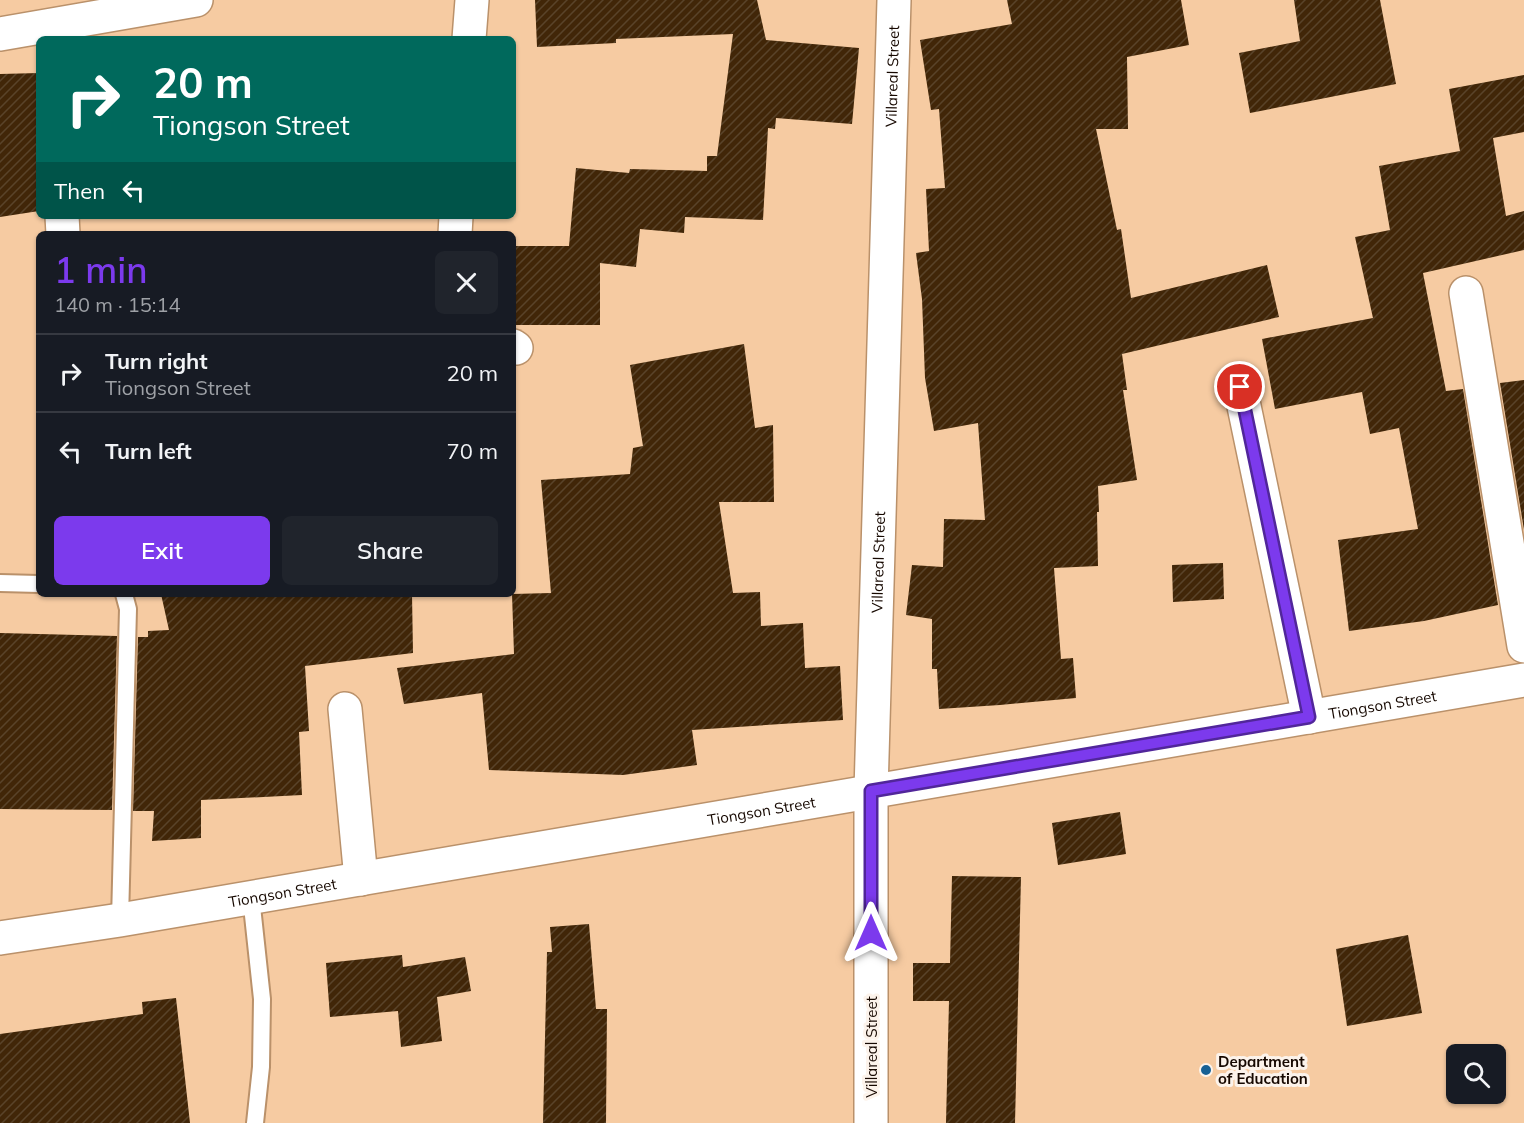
<!DOCTYPE html>
<meta charset="utf-8">
<style>
body{margin:0;font-family:Mulish,sans-serif;background:#20242c;color:#f1f3f6;height:100vh;display:flex;flex-direction:column;font-size:22px;white-space:nowrap}
*{box-sizing:border-box;margin:0}
p{font-size:20px;color:#9ea1a6}
.icon{flex:none;width:33px;height:33px;fill:none;stroke:currentColor;stroke-width:2;stroke-linecap:round;stroke-linejoin:round}
.map{position:relative;flex:1;overflow:hidden}
.drawer{position:absolute;left:36px;top:231px;width:480px;height:366px;display:flex;flex-direction:column;background:#171b24;border-radius:9px;box-shadow:0 2px 4px #0004}
.drawer>*{flex:none}
.top-card{position:absolute;left:36px;top:36px;width:480px;height:183px;border-radius:9px;box-shadow:0 2px 4px #0004;background:#00695c;color:#fff;overflow:hidden}
.controls{position:absolute;left:1446px;top:1044px;display:grid;gap:12px}
.controls a{display:grid;place-items:center;width:60px;height:60px;border-radius:9px;background:#171b24;box-shadow:0 2px 4px #0004;font-size:30px}
.pin{position:absolute;display:grid;place-items:center;width:51px;height:51px;color:#fff;margin:-26px;border:3px solid #fff;border-radius:50%;box-shadow:0 2px 6px #0007}
.me{position:absolute;width:66px;margin:-33px;rotate:0deg;stroke-linejoin:round;filter:drop-shadow(0 0 4px #0008)}
.turn{display:flex;align-items:center;gap:21px;height:126px;padding:0 18px;font-size:27px}
.turn .icon{width:78px;height:78px;stroke-width:2.5}
.turn b{display:block;font-size:42px;line-height:51px}
.then{display:flex;align-items:center;height:57px;padding:0 18px;background:#0003;gap:12px;font-size:22px}
.round{display:grid;place-items:center;flex:none;width:63px;height:63px;border-radius:9px;background:#20242c}
.summary{display:flex;align-items:center;justify-content:space-between;height:102px;padding:0 18px}
h1{font-size:36px;font-weight:600;line-height:45px;color:#7c3aed}
.cta{display:flex;gap:12px;margin-top:auto;padding:12px 18px}
.cta a{flex:1;height:69px;border-radius:9px;background:#7c3aed;color:#fff;font-size:24px;font-weight:600;line-height:69px;text-align:center}
.cta a+a{background:#20242c;color:#f1f3f6}
ul{padding:0;list-style:none}
li{display:flex;align-items:center;gap:18px;height:78px;padding:0 18px;border-top:2px solid #363941}
li div{flex:1}
li b{display:block;font-size:22px}
li em{font-style:normal}
.map>svg:first-child{display:block}
</style>
<div class="map">
<svg width="1524" height="1123" viewBox="0 0 1524 1123">
<defs>
<pattern id="building-hatch" width="6" height="6" patternUnits="userSpaceOnUse" patternTransform="scale(1.5)"><rect width="6" height="6" fill="#412608"/><path d="M-1 1l2-2M0 6l6-6M5 7l2-2" fill="none" stroke="#59432a"/></pattern>
</defs>
<rect width="100%" height="100%" fill="#f6cba2"/>
<!-- building -->
<g fill="url(#building-hatch)">
<path d="M 535,0 L 757,0 L 766,40 L 859,48 L 852,124 L 776,118 L 775,129 L 768,128 L 763,220 L 685,217 L 684,233 L 640,229 L 636,267 L 600,263 L 600,325 L 514,325 L 515,246 L 569,246 L 576,168 L 629,173 L 630,169 L 707,171 L 707,156 L 717,156 L 733,34 L 616,39 L 616,43 L 537,47 Z"/>
<path d="M 1007,0 L 1181,0 L 1189,45 L 1127,57 L 1128,129 L 1096,129 L 1117,230 L 1121,229 L 1131,298 L 1267,265 L 1279,317 L 1122,354 L 1127,390 L 1123,390 L 1137,480 L 1098,486 L 1099,512 L 1097,512 L 1098,566 L 1054,568 L 1061,659 L 1073,658 L 1076,698 L 1000,705 L 939,709 L 937,669 L 932,669 L 932,619 L 906,615 L 912,565 L 943,567 L 944,519 L 985,520 L 978,423 L 934,431 L 925,378 L 922,299 L 916,253 L 929,251 L 926,189 L 945,188 L 939,109 L 931,110 L 920,40 L 1012,24 Z"/>
<path d="M 1294,0 L 1380,0 L 1396,84 L 1250,113 L 1239,53 L 1300,41 Z"/>
<path d="M 39,73 L 39,211 L 0,217 L 0,74 Z"/>
<path d="M 1524,75 L 1524,132 L 1493,138 L 1506,216 L 1524,211 L 1524,250 L 1423,273 L 1446,391 L 1463,389 L 1498,605 L 1424,621 L 1349,631 L 1338,540 L 1418,529 L 1399,428 L 1370,434 L 1362,392 L 1275,409 L 1262,339 L 1373,318 L 1355,237 L 1390,230 L 1379,166 L 1460,151 L 1449,89 Z"/>
<path d="M 744,344 L 755,428 L 773,425 L 774,502 L 719,502 L 733,593 L 760,592 L 761,626 L 803,623 L 805,668 L 840,666 L 843,720 L 692,730 L 697,765 L 623,775 L 489,770 L 482,693 L 404,704 L 397,668 L 514,654 L 512,594 L 551,593 L 541,480 L 630,474 L 633,448 L 643,446 L 630,365 Z"/>
<path d="M 1524,380 L 1524,530 L 1500,383 Z"/>
<path d="M 1223,563 L 1224,599 L 1173,602 L 1172,565 Z"/>
<path d="M 161,594 L 412,594 L 413,653 L 305,666 L 309,731 L 299,732 L 302,795 L 201,800 L 201,838 L 152,841 L 154,811 L 133,811 L 138,637 L 148,637 L 148,631 L 169,630 Z"/>
<path d="M 0,633 L 117,636 L 112,810 L 0,809 Z"/>
<path d="M 1120,812 L 1126,854 L 1058,865 L 1052,823 Z"/>
<path d="M 952,876 L 1021,877 L 1015,1123 L 946,1123 L 949,1001 L 913,1001 L 913,963 L 950,963 Z"/>
<path d="M 589,924 L 596,1009 L 607,1009 L 606,1123 L 543,1123 L 547,952 L 552,952 L 550,927 Z"/>
<path d="M 1408,935 L 1422,1013 L 1347,1026 L 1336,949 Z"/>
<path d="M 402,955 L 403,967 L 465,957 L 471,991 L 437,997 L 442,1041 L 401,1047 L 398,1011 L 330,1017 L 326,963 Z"/>
<path d="M 176,998 L 190,1123 L 0,1123 L 0,1034 L 143,1014 L 142,1002 Z"/>
</g>
<g fill="none" stroke-linecap="round" stroke-linejoin="round">
<defs>
<g id="service">
<path d="M 0,583 L 39,584"/>
<path d="M 251,897 L 262,999 L 261,1067 L 255,1123"/>
<path d="M 120,920 L 128,609 L 124,594"/>
</g>
<g id="minor">
<path d="M 469,39 L 472,0"/>
<path d="M 62,216 L 63,234"/>
<path d="M 455,234 L 456,216"/>
<path d="M 1466,293 L 1524,646"/>
<path d="M 513,346 L 516,348"/>
<path d="M 1240,387 L 1309,717"/>
<path d="M 345,709 L 361,879"/>
<path id="s1" d="M 871,1123 L 871,791 L 894,0"/>
</g>
<g id="tertiary">
<path d="M 0,34 L 196,0"/>
<path id="s2" d="M 0,938 L 120,920 L 1524,680"/>
</g>
</defs>
<!-- service casing -->
<use href="#service" stroke="#ba916a" stroke-width="20"/>
<!-- minor casing -->
<use href="#minor" stroke="#ba916a" stroke-width="36"/>
<!-- tertiary casing -->
<use href="#tertiary" stroke="#ba916a" stroke-width="36"/>
<!-- service -->
<use href="#service" stroke="#fff" stroke-width="16"/>
<!-- minor -->
<use href="#minor" stroke="#fff" stroke-width="33"/>
<!-- tertiary -->
<use href="#tertiary" stroke="#fff" stroke-width="33"/>
</g>
<g fill="none" stroke-linecap="round" stroke-linejoin="round">
<defs>
<path id="route" d="M 871,933 L 871,791 L 1309,717 L 1240,387"/>
</defs>
<!-- route casing -->
<use href="#route" stroke="#51269a" stroke-width="15"/>
<!-- route -->
<use href="#route" stroke="#7c3aed" stroke-width="10"/>
</g>
<!-- markers -->
<circle fill="#176094" stroke="#fcf3eb" stroke-width="2" cx="1206" cy="1070" r="6"/>
<g text-anchor="middle" dominant-baseline="central" stroke-width="6" stroke-linejoin="round" paint-order="stroke">
<!-- street labels -->
<g font-size="15" fill="#160800" stroke="#fcf3eb">
<text stroke="none"><textPath href="#s1" startOffset="1047">Villareal Street</textPath></text>
<text stroke="none"><textPath href="#s1" startOffset="561">Villareal Street</textPath></text>
<text stroke="none"><textPath href="#s2" startOffset="1402">Tiongson Street</textPath></text>
<text stroke="none"><textPath href="#s2" startOffset="772">Tiongson Street</textPath></text>
<text stroke="none"><textPath href="#s2" startOffset="286">Tiongson Street</textPath></text>
<text transform="translate(871 1047) rotate(-90)">Villareal Street</text>
</g>
<!-- poi labels -->
<g font-size="15" font-weight="bold" fill="#160800" stroke="#fcf3eb" text-anchor="start">
<text x="1218" y="1061">Department<tspan x="1218" dy="17">of Education</tspan></text>
</g>
</g>
</svg>
<div class="controls">
<a><svg class="icon" aria-label="search" viewBox="0 0 24 24"><circle cx="10" cy="10" r="6"/><path d="M15 15l6 6"/></svg></a>
</div>
<div class="pin" style="left:1240px;top:387px;background:#d93025"><svg class="icon" aria-label="arrive" viewBox="0 0 24 24"><path d="M6 21V4h12l-3 4 3 4H6"/></svg></div>
<svg class="me" style="left:871px;top:933px" viewBox="-20 -20 40 40"><path d="M0-17L14 15 0 8-14 15z" fill="#7c3aed" stroke="#fff" stroke-width="4"/></svg>
<div class="top-card">
<div class="turn"><svg class="icon" aria-label="right" viewBox="0 0 24 24"><path d="M7 20v-9h11M14 6l5 5-5 5"/></svg><div><b>20 m</b>Tiongson Street</div></div>
<div class="then">Then<svg class="icon" aria-label="left" viewBox="0 0 24 24"><path d="M17 20v-9H6M10 6l-5 5 5 5"/></svg></div>
</div>
<section class="drawer">
<div class="summary"><div><h1>1 min</h1><p>140 m · 15:14</p></div><a class="round"><svg class="icon" aria-label="close" viewBox="0 0 24 24"><path d="M6 6l12 12M18 6L6 18"/></svg></a></div>
<ul>
<li><svg class="icon" aria-label="right" viewBox="0 0 24 24"><path d="M7 20v-9h11M14 6l5 5-5 5"/></svg><div><b>Turn right</b><p>Tiongson Street</p></div><em>20 m</em></li>
<li><svg class="icon" aria-label="left" viewBox="0 0 24 24"><path d="M17 20v-9H6M10 6l-5 5 5 5"/></svg><div><b>Turn left</b></div><em>70 m</em></li>
</ul>
<div class="cta"><a>Exit</a><a>Share</a></div>
</section>
</div>
